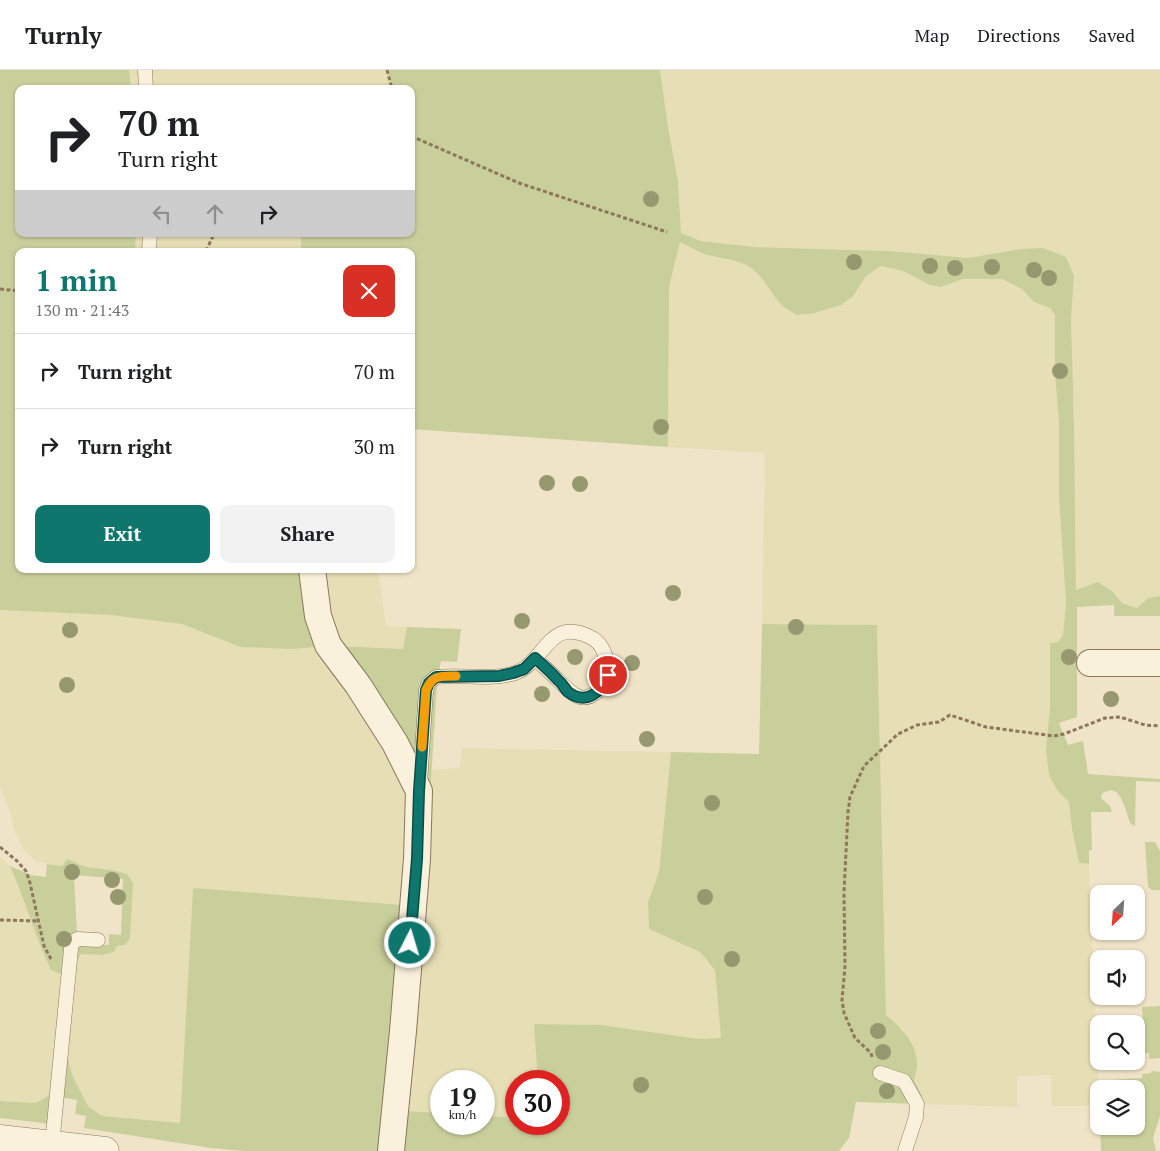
<!DOCTYPE html>
<meta charset="utf-8">
<style>
body{margin:0;font-family:"PT Serif",serif;background:#f2f2f2;color:#202124;height:100vh;display:flex;flex-direction:column;font-size:19px;white-space:nowrap}
*{box-sizing:border-box;margin:0}
p{font-size:16px;color:#757577}
.icon{flex:none;width:28px;height:28px;fill:none;stroke:currentColor;stroke-width:2;stroke-linecap:round;stroke-linejoin:round}
.map{position:relative;flex:1;overflow:hidden}
.drawer{position:absolute;left:15px;top:178px;width:400px;height:325px;display:flex;flex-direction:column;background:#fff;border-radius:10px;box-shadow:0 1px 4px #0004}
.drawer>*{flex:none}
.banner{position:absolute;left:15px;top:15px;width:400px;height:152px;border-radius:10px;box-shadow:0 1px 4px #0004;background:#fff;color:#202124;overflow:hidden}
.needle{width:32px;rotate:205deg}
.controls{position:absolute;left:1090px;top:815px;display:grid;gap:10px}
.controls a{display:grid;place-items:center;width:55px;height:55px;border-radius:10px;background:#fff;box-shadow:0 1px 4px #0004;font-size:25px}
.speed{position:absolute;left:430px;top:1000px;display:flex;gap:10px;font-size:25px;font-weight:700;text-align:center}
.speed>*{display:grid;place-content:center;width:65px;height:65px;border-radius:50%;background:#fff;box-shadow:0 1px 4px #0004;line-height:1}
.speed small{font-size:12px;font-weight:400}
.speed .limit{border:8px solid #d22;background:#fff;color:#111}
.pin{position:absolute;display:grid;place-items:center;width:42px;height:42px;color:#fff;margin:-21px;border:2px solid #fff;border-radius:50%;box-shadow:0 1px 5px #0007}
.me{position:absolute;width:55px;margin:-28px;rotate:5deg;stroke-linejoin:round;filter:drop-shadow(0 0 4px #0008)}
.turn{display:flex;align-items:center;gap:18px;height:105px;padding:0 20px;font-size:22px}
.turn .icon{width:65px;height:65px;stroke-width:2.5}
.turn b{display:block;font-size:35px;line-height:42px}
.lanes{display:flex;align-items:center;height:48px;padding:0 20px;background:#0003;justify-content:center;gap:25px;direction:ltr}
.lanes .off{opacity:.35}
.round{display:grid;place-items:center;flex:none;width:52px;height:52px;border-radius:10px;background:#f2f2f2}
.headline{display:flex;align-items:center;justify-content:space-between;height:85px;padding:0 20px}
h1{font-size:30px;font-weight:600;line-height:38px;color:#0f766e}
.primary-button{display:flex;gap:10px;margin-top:auto;padding:10px 20px}
.primary-button a{flex:1;height:58px;border-radius:10px;background:#0f766e;color:#fff;font-size:20px;font-weight:600;line-height:58px;text-align:center}
.primary-button a+a{background:#f2f2f2;color:#202124}
ul{padding:0;list-style:none}
li{display:flex;align-items:center;gap:15px;height:75px;padding:0 20px;border-top:1px solid #e0e0e0}
li div{flex:1}
li b{display:block;font-size:19px}
li em{font-style:normal}
header{display:flex;align-items:center;gap:30px;box-sizing:border-box;height:70px;padding:0 25px;background:#fff;border-bottom:1px solid #e0e0e0}
header strong{font-size:24px}
nav{display:flex;gap:28px;margin-inline-start:auto;font-size:18px}
.map>svg:first-child{display:block}
</style>
<header>
<strong>Turnly</strong>
<nav><a>Map</a><a>Directions</a><a>Saved</a></nav>
</header>
<div class="map">
<svg width="1160" height="1081" viewBox="0 0 1160 1081">
<rect width="100%" height="100%" fill="#f0e4c8"/>
<!-- farmland -->
<g fill="#e6deb5">
<path d="M 129,0 L 387,0 L 392,19 L 131,19 Z"/>
<path d="M 660,0 L 1160,0 L 1160,526 L 1148,528 L 1137,538 L 1122,533 L 1113,522 L 1076,520 L 1074,355 L 1071,248 L 1074,206 L 1021,179 L 969,188 L 889,181 L 754,177 L 701,171 L 681,164 L 678,111 L 668,57 Z"/>
<path d="M 136,164 L 301,164 L 301,181 L 135,181 Z"/>
<path d="M 680,171 L 693,177 L 701,183 L 716,188 L 738,191 L 750,197 L 769,217 L 784,236 L 853,226 L 866,206 L 881,196 L 903,201 L 930,215 L 941,217 L 963,209 L 1002,209 L 1022,219 L 1034,232 L 1050,238 L 1055,245 L 1055,303 L 1059,352 L 1059,428 L 1066,533 L 1063,565 L 1058,572 L 1046,680 L 1057,720 L 1069,732 L 1072,759 L 1079,793 L 1089,794 L 1099,1036 L 1052,1036 L 1051,1005 L 1017,1006 L 1017,1037 L 922,1034 L 922,1026 L 914,1010 L 917,1003 L 904,960 L 886,946 L 877,555 L 762,554 L 765,383 L 668,377 L 669,216 Z"/>
<path d="M 318,499 L 378,499 L 386,556 L 407,557 L 404,579 L 334,576 Z"/>
<path d="M 0,540 L 111,545 L 182,554 L 240,577 L 325,576 L 409,719 L 403,835 L 193,819 L 180,1053 L 102,1046 L 88,1036 L 74,1009 L 69,994 L 66,972 L 76,893 L 81,884 L 103,885 L 114,882 L 117,876 L 125,875 L 133,813 L 112,800 L 86,797 L 67,789 L 62,796 L 37,792 L 23,779 L 14,760 L 10,741 L 0,717 Z"/>
<path d="M 462,678 L 671,682 L 659,802 L 648,832 L 649,859 L 700,882 L 715,900 L 721,968 L 699,969 L 602,955 L 535,954 L 538,1011 L 516,1011 L 516,1052 L 504,1047 L 484,1046 L 484,1011 L 441,1011 L 441,1043 L 406,1041 L 422,857 L 431,700 L 460,698 Z"/>
<path d="M 0,787 L 10,796 L 32,849 L 43,881 L 51,899 L 63,904 L 55,1022 L 36,1033 L 0,1031 Z"/>
</g>
<!-- green -->
<g fill="#c9cf9b">
<path d="M 0,0 L 129,0 L 131,19 L 19,19 L 19,164 L 136,164 L 135,181 L 19,181 L 19,499 L 318,499 L 334,576 L 403,579 L 407,557 L 461,559 L 457,592 L 441,591 L 437,613 L 422,857 L 406,1041 L 441,1043 L 441,1054 L 484,1054 L 484,1046 L 504,1047 L 516,1052 L 516,1054 L 559,1054 L 559,1011 L 538,1011 L 534,954 L 602,955 L 699,969 L 721,968 L 715,900 L 700,882 L 649,859 L 648,832 L 659,802 L 671,682 L 759,684 L 762,554 L 877,555 L 886,945 C 907,962 924,982 914,1010 L 922,1026 L 922,1034 L 856,1032 L 849,1068 L 839,1081 L 244,1081 L 211,1078 L 84,1058 L 86,1046 L 75,1044 L 77,1030 L 59,1027 L 77,873 L 109,875 L 109,864 L 121,865 L 123,809 L 74,805 L 77,865 L 63,905 L 51,900 C 35,866 25,830 10,796 L 31,805 L 46,807 L 47,794 L 62,796 L 67,789 L 86,797 L 112,800 L 127,804 L 133,813 L 130,868 L 125,875 L 117,876 L 114,882 L 103,885 L 81,884 L 76,893 L 66,972 L 69,994 L 74,1009 L 88,1036 L 102,1046 L 180,1053 L 193,818 L 403,835 L 409,719 L 325,576 L 293,579 L 240,577 L 182,554 L 111,545 L 0,540 Z"/>
<path d="M 387,0 L 660,0 L 668,57 L 678,111 L 681,163 L 701,171 L 754,177 L 889,181 L 969,188 L 1021,179 L 1043,178 L 1066,187 L 1074,206 L 1071,248 L 1074,355 L 1076,520 L 1098,512 L 1113,522 L 1122,533 L 1137,538 L 1148,528 L 1160,526 L 1160,546 L 1114,546 L 1114,535 L 1077,537 L 1077,647 L 1059,653 L 1068,675 L 1083,671 L 1088,704 L 1160,709 L 1160,712 L 1136,711 L 1135,756 L 1131,754 C 1125,743 1122,710 1102,724 L 1101,728 L 1110,736 L 1112,742 L 1091,742 L 1092,780 L 1089,780 L 1089,794 L 1079,793 L 1072,759 L 1069,732 L 1057,720 L 1049,705 L 1046,680 L 1050,638 L 1050,573 L 1058,572 L 1063,565 L 1066,533 L 1059,428 L 1059,352 L 1055,303 L 1055,245 L 1050,238 L 1034,232 L 1022,219 L 1002,209 L 963,209 L 941,217 L 930,215 L 903,201 L 881,196 L 866,206 L 853,226 L 841,235 L 814,243 L 797,245 C 793,242 788,240 784,237 C 771,225 764,206 748,196 C 735,188 718,189 704,184 C 696,181 688,175 680,172 L 669,217 L 668,377 L 411,359 L 411,181 L 301,181 L 301,164 L 411,164 L 411,19 L 392,19 Z"/>
<path d="M 1145,772 L 1155,772 L 1160,781 L 1160,820 L 1152,820 L 1148,817 Z"/>
<path d="M 1160,936 L 1160,988 L 1149,989 L 1149,983 L 1145,983 L 1142,937 Z"/>
<path d="M 1153,1001 L 1160,1002 L 1160,1046 L 1153,1068 L 1156,1081 L 1101,1081 L 1100,1056 L 1136,1056 L 1136,1019 L 1099,1019 L 1098,1011 L 1142,1008 L 1142,1004 L 1150,1003 Z"/>
<path d="M 55,1022 L 51,1054 L 0,1048 L 0,1031 L 36,1033 Z"/>
</g>
<g fill="none" stroke-linecap="round" stroke-linejoin="round">
<defs>
<g id="service">
<path d="M 145,0 L 146,19"/>
<path d="M 149,181 L 150,164"/>
<path d="M 420,713 L 426,620 L 429,613 L 436,607 C 462,604 490,611 515,603 C 546,592 548,546 590,567 C 600,571 606,583 607,594 C 608,605 606,614 598,621 C 580,637 569,620 557,609 C 550,602 542,595 535,588"/>
<path d="M 880,1003 L 904,1011 L 917,1034 L 916,1047 L 905,1081"/>
<path d="M 52,1075 L 71,879 L 72,874 L 77,869 L 98,870"/>
</g>
<g id="minor">
<path d="M 312,499 L 318,546 L 328,575 L 358,615 L 395,673 L 419,721 L 417,789 L 403,961 L 391,1081"/>
<path d="M 1090,593 L 1160,593"/>
</g>
<path id="tertiary" d="M 0,1069 L 105,1081"/>
</defs>
<!-- service casing -->
<use href="#service" stroke="#8d765c" stroke-width="15"/>
<!-- minor casing -->
<use href="#minor" stroke="#8d765c" stroke-width="28"/>
<!-- tertiary casing -->
<use href="#tertiary" stroke="#8d765c" stroke-width="29"/>
<!-- path -->
<g stroke="#8d765c" stroke-width="3" stroke-dasharray="4 2.5" stroke-linecap="butt">
<path d="M 387,0 L 392,19"/>
<path d="M 411,66 L 519,113 L 667,162"/>
<path d="M 206,181 L 214,164"/>
<path d="M 0,219 L 19,221"/>
<path d="M 0,777 L 17,791 L 26,801 L 30,813 L 44,876 L 51,889"/>
<path d="M 0,850 L 38,851"/>
<path d="M 872,987 L 871,983 L 855,968 L 844,943 L 842,930 L 845,896 L 844,822 L 848,742 L 850,727 L 864,696 L 898,664 L 917,655 L 939,652 L 950,645 L 986,657 L 1054,666 L 1064,664 L 1105,648 L 1120,647 L 1145,655 L 1160,656"/>
</g>
<!-- service -->
<use href="#service" stroke="#faf1dc" stroke-width="14"/>
<!-- minor -->
<use href="#minor" stroke="#faf1dc" stroke-width="26"/>
<!-- tertiary -->
<use href="#tertiary" stroke="#faf1dc" stroke-width="28"/>
</g>
<!-- trees -->
<g fill="#96986f">
<circle cx="651" cy="129" r="8"/>
<circle cx="854" cy="192" r="8"/>
<circle cx="930" cy="196" r="8"/>
<circle cx="992" cy="197" r="8"/>
<circle cx="955" cy="198" r="8"/>
<circle cx="1034" cy="200" r="8"/>
<circle cx="1049" cy="208" r="8"/>
<circle cx="1060" cy="301" r="8"/>
<circle cx="661" cy="357" r="8"/>
<circle cx="547" cy="413" r="8"/>
<circle cx="580" cy="414" r="8"/>
<circle cx="673" cy="523" r="8"/>
<circle cx="522" cy="551" r="8"/>
<circle cx="796" cy="557" r="8"/>
<circle cx="70" cy="560" r="8"/>
<circle cx="575" cy="587" r="8"/>
<circle cx="1069" cy="587" r="8"/>
<circle cx="632" cy="593" r="8"/>
<circle cx="67" cy="615" r="8"/>
<circle cx="542" cy="624" r="8"/>
<circle cx="1111" cy="629" r="8"/>
<circle cx="647" cy="669" r="8"/>
<circle cx="712" cy="733" r="8"/>
<circle cx="72" cy="802" r="8"/>
<circle cx="112" cy="810" r="8"/>
<circle cx="118" cy="827" r="8"/>
<circle cx="705" cy="827" r="8"/>
<circle cx="64" cy="869" r="8"/>
<circle cx="732" cy="889" r="8"/>
<circle cx="878" cy="961" r="8"/>
<circle cx="883" cy="982" r="8"/>
<circle cx="641" cy="1015" r="8"/>
<circle cx="887" cy="1021" r="8"/>
</g>
<g fill="none" stroke-linecap="round" stroke-linejoin="round">
<defs>
<path id="route" d="M 410,873 L 417,789 L 419,721 L 426,620 L 429,613 L 436,607 L 499,606 L 513,603 L 524,599 L 535,588 C 543,595 551,602 558,610 C 562,613 565,619 568,622 C 587,636 601,622 608,605"/>
</defs>
<!-- route casing -->
<use href="#route" stroke="#0a4d48" stroke-width="12"/>
<!-- route -->
<use href="#route" stroke="#0f766e" stroke-width="9"/>
<!-- slow -->
<path stroke="#f59e0b" stroke-width="9" d="M 422,677 L 426,620 C 433,605 440,606 456,606"/>
</g>
</svg>
<div class="controls">
<a><svg class="needle" viewBox="-14 -14 28 28"><path d="M0-13l5 13h-10z" fill="#e53935"/><path d="M0 13l5-13h-10z" fill="#757577"/></svg></a>
<a><svg class="icon" aria-label="sound" viewBox="0 0 24 24"><path d="M4 9h4l5-4v14l-5-4H4zM17 9q2 3 0 6"/></svg></a>
<a><svg class="icon" aria-label="search" viewBox="0 0 24 24"><circle cx="10" cy="10" r="6"/><path d="M15 15l6 6"/></svg></a>
<a><svg class="icon" aria-label="layers" viewBox="0 0 24 24"><path d="M12 4l9 5-9 5-9-5zM3 14l9 5 9-5"/></svg></a>
</div>
<div class="speed"><div>19<small>km/h</small></div><div class="limit">30</div></div>
<div class="pin" style="left:608px;top:605px;background:#d93025"><svg class="icon" aria-label="arrive" viewBox="0 0 24 24"><path d="M6 21V4h12l-3 4 3 4H6"/></svg></div>
<svg class="me" style="left:410px;top:873px" viewBox="-20 -20 40 40"><circle r="17" fill="#0f766e" stroke="#fff" stroke-width="3"/><path d="M0-11L8 9 0 5-8 9z" fill="#fff"/></svg>
<div class="banner">
<div class="turn"><svg class="icon" aria-label="right" viewBox="0 0 24 24"><path d="M7 20v-9h11M14 6l5 5-5 5"/></svg><div><b>70 m</b>Turn right</div></div>
<div class="lanes"><svg class="icon off" aria-label="left" viewBox="0 0 24 24"><path d="M17 20v-9H6M10 6l-5 5 5 5"/></svg><svg class="icon off" aria-label="ahead" viewBox="0 0 24 24"><path d="M12 20V5M6 11l6-6 6 6"/></svg><svg class="icon" aria-label="right" viewBox="0 0 24 24"><path d="M7 20v-9h11M14 6l5 5-5 5"/></svg></div>
</div>
<section class="drawer">
<div class="headline"><div><h1>1 min</h1><p>130 m · 21:43</p></div><a class="round" style="background:#d93025;color:#fff"><svg class="icon" aria-label="close" viewBox="0 0 24 24"><path d="M6 6l12 12M18 6L6 18"/></svg></a></div>
<ul>
<li><svg class="icon" aria-label="right" viewBox="0 0 24 24"><path d="M7 20v-9h11M14 6l5 5-5 5"/></svg><div><b>Turn right</b></div><em>70 m</em></li>
<li><svg class="icon" aria-label="right" viewBox="0 0 24 24"><path d="M7 20v-9h11M14 6l5 5-5 5"/></svg><div><b>Turn right</b></div><em>30 m</em></li>
</ul>
<div class="primary-button"><a>Exit</a><a>Share</a></div>
</section>
</div>
